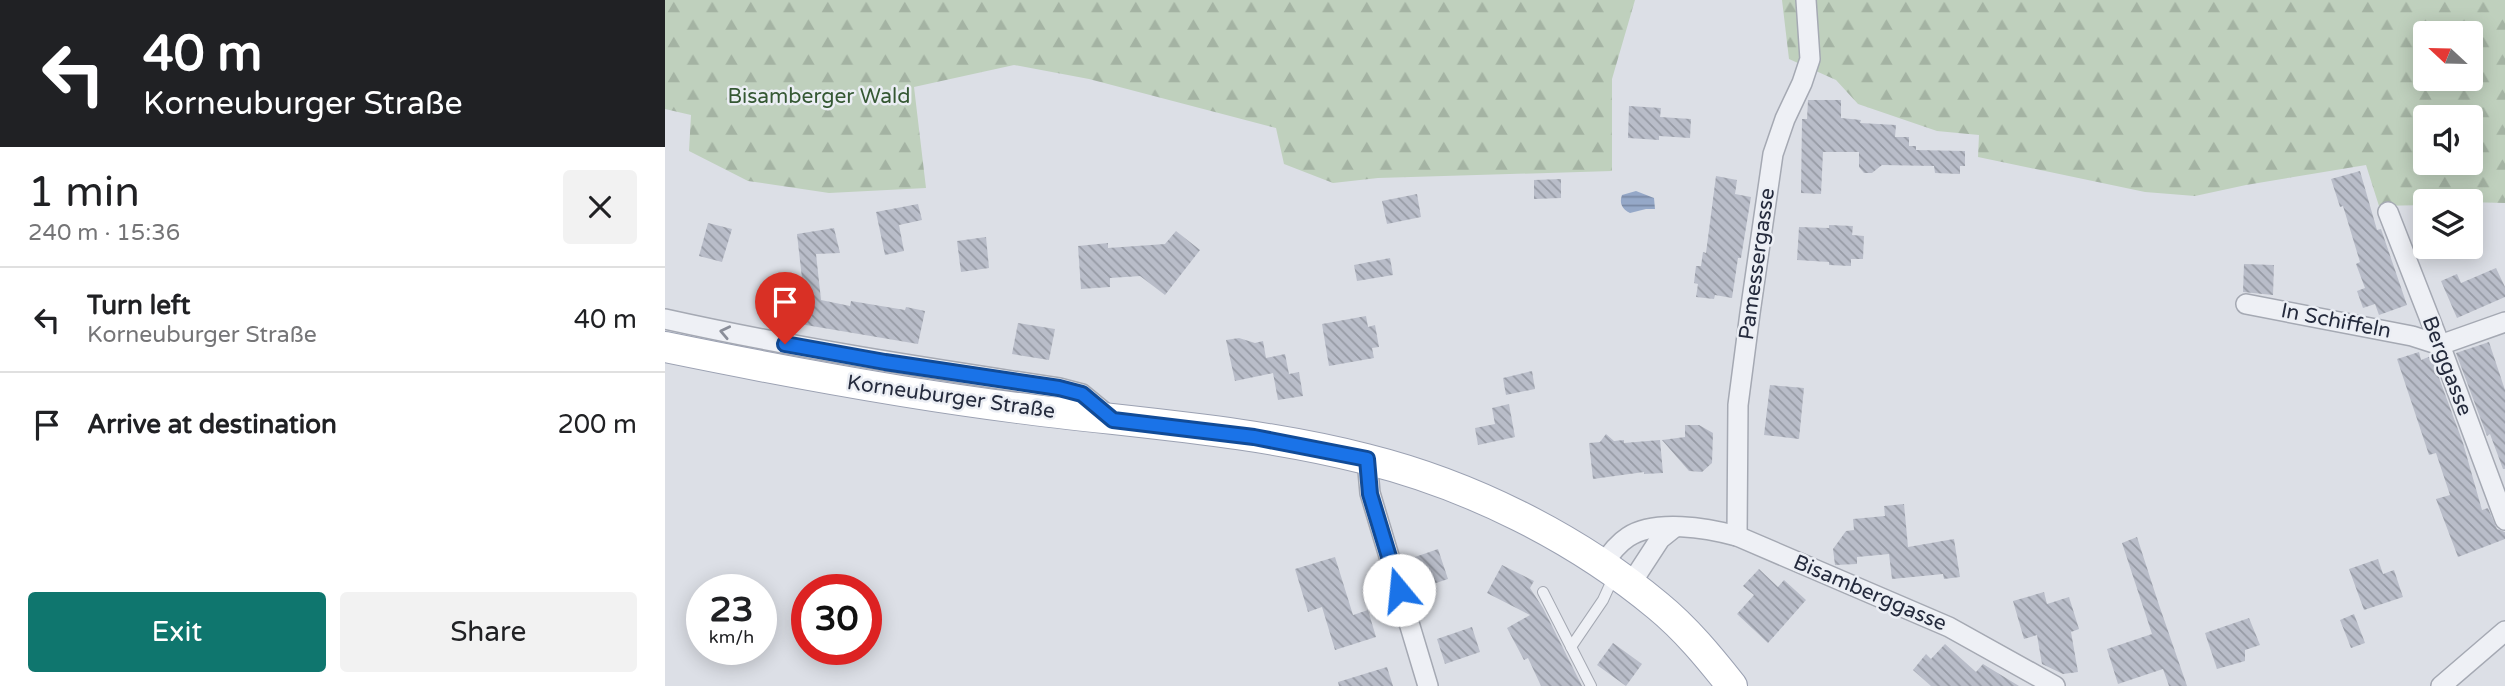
<!DOCTYPE html>
<meta charset="utf-8">
<style>
body{margin:0;font-family:"Varela Round",sans-serif;background:#f2f2f2;color:#202124;height:100vh;display:flex;flex-direction:column;font-size:26px;white-space:nowrap}
*{box-sizing:border-box;margin:0}
p{font-size:23px;color:#757577}
.icon{flex:none;width:38px;height:38px;fill:none;stroke:currentColor;stroke-width:2;stroke-linecap:round;stroke-linejoin:round}
.map{position:relative;flex:1;overflow:hidden}
.sheet{display:flex;flex-direction:column;background:#fff;width:665px}
.sheet>*{flex:none}
.guide{background:#202124;color:#fff;overflow:hidden}
.needle{width:46px;rotate:292deg}
.tools{position:absolute;left:1748px;top:21px;display:grid;gap:14px}
.tools a{display:grid;place-items:center;width:70px;height:70px;border-radius:7px;background:#fff;box-shadow:0 4px 18px #0003;font-size:35px}
.speed{position:absolute;left:21px;top:574px;display:flex;gap:14px;font-size:35px;font-weight:700;text-align:center}
.speed>*{display:grid;place-content:center;width:91px;height:91px;border-radius:50%;background:#fff;box-shadow:0 4px 18px #0003;line-height:1}
.speed small{font-size:18px;font-weight:400}
.speed .limit{border:10px solid #d22;background:#fff;color:#111}
.pin{position:absolute;display:grid;place-items:center;width:60px;height:60px;color:#fff;margin:-72px -30px;border-radius:50% 50% 50% 0;rotate:-45deg;box-shadow:0 0 7px #0007}
.pin .icon{rotate:45deg}
.me{position:absolute;width:77px;margin:-38px;rotate:343deg;stroke-linejoin:round;filter:drop-shadow(0 0 5px #0008)}
.turn{display:flex;align-items:center;gap:24px;height:147px;padding:0 28px;font-size:32px}
.turn .icon{width:91px;height:91px;stroke-width:2.5}
.turn b{display:block;font-size:49px;line-height:60px}
.round{display:grid;place-items:center;flex:none;width:74px;height:74px;border-radius:7px;background:#f2f2f2}
.head{display:flex;align-items:center;justify-content:space-between;height:119px;padding:0 28px}
h1{font-size:42px;font-weight:600;line-height:52px}
.button{display:flex;gap:14px;margin-top:auto;padding:14px 28px}
.button a{flex:1;height:80px;border-radius:7px;background:#0f766e;color:#fff;font-size:28px;font-weight:600;line-height:80px;text-align:center}
.button a+a{background:#f2f2f2;color:#202124}
ul{padding:0;list-style:none}
li{display:flex;align-items:center;gap:21px;height:105px;padding:0 28px;border-top:2px solid #e0e0e0}
li div{flex:1}
li b{display:block;font-size:26px}
li em{font-style:normal}
main{display:flex;flex:1;min-height:0}
.map>svg:first-child{display:block}
</style>
<main>
<section class="sheet">
<div class="guide">
<div class="turn"><svg class="icon" aria-label="left" viewBox="0 0 24 24"><path d="M17 20v-9H6M10 6l-5 5 5 5"/></svg><div><b>40 m</b>Korneuburger Straße</div></div>
</div>
<div class="head"><div><h1>1 min</h1><p>240 m · 15:36</p></div><a class="round"><svg class="icon" aria-label="close" viewBox="0 0 24 24"><path d="M6 6l12 12M18 6L6 18"/></svg></a></div>
<ul>
<li><svg class="icon" aria-label="left" viewBox="0 0 24 24"><path d="M17 20v-9H6M10 6l-5 5 5 5"/></svg><div><b>Turn left</b><p>Korneuburger Straße</p></div><em>40 m</em></li>
<li><svg class="icon" aria-label="arrive" viewBox="0 0 24 24"><path d="M6 21V4h12l-3 4 3 4H6"/></svg><div><b>Arrive at destination</b></div><em>200 m</em></li>
</ul>
<div class="button"><a>Exit</a><a>Share</a></div>
</section>
<div class="map">
<svg width="1840" height="686" viewBox="0 0 1840 686">
<defs>
<pattern id="forest-firs" width="22" height="20" patternUnits="userSpaceOnUse" patternTransform="scale(1.75)"><rect width="22" height="20" fill="#bfd0bd"/><path d="M5 1l3.5 6h-7zM16 11l3.5 6h-7z" fill="#a4b3a3"/></pattern>
<pattern id="water-rules" width="6" height="5" patternUnits="userSpaceOnUse" patternTransform="scale(1.75)"><rect width="6" height="5" fill="#95a8c8"/><path d="M0 2.5h6" fill="none" stroke="#7989a4"/></pattern>
<pattern id="building-back-hatch" width="6" height="6" patternUnits="userSpaceOnUse" patternTransform="scale(1.75)"><rect width="6" height="6" fill="#b9bdc9"/><path d="M-1 5l2 2M0 0l6 6M5-1l2 2" fill="none" stroke="#969aa4"/></pattern>
</defs>
<rect width="100%" height="100%" fill="#dcdfe6"/>
<!-- forest -->
<g fill="url(#forest-firs)" fill-rule="evenodd">
<path d="M 0,0 L 970,0 L 947,79 L 947,171 L 713,178 L 668,183 L 619,164 L 611,128 L 424,79 L 349,65 L 249,87 L 261,188 L 164,193 L 83,181 L 24,151 L 26,115 L 0,109 Z"/>
<path d="M 1117,0 L 1840,0 L 1840,203 L 1760,201 L 1760,205 L 1714,206 L 1701,165 L 1581,185 L 1530,196 L 1480,192 L 1313,157 L 1314,135 L 1272,131 L 1193,104 L 1171,80 L 1124,59 ZM 1760,33 L 1806,33 L 1806,79 L 1760,79 ZM 1760,117 L 1806,117 L 1806,163 L 1760,163 Z"/>
</g>
<!-- water -->
<path fill="url(#water-rules)" d="M 971,191 L 989,198 L 990,209 L 981,209 L 965,213 C 957,209 954,203 957,195 Z"/>
<!-- building -->
<g fill="url(#building-back-hatch)">
<path d="M 1143,100 L 1176,100 L 1176,118 L 1196,120 L 1195,123 L 1231,125 L 1230,137 L 1244,137 L 1244,146 L 1251,146 L 1251,150 L 1300,151 L 1300,166 L 1295,166 L 1295,174 L 1270,173 L 1269,166 L 1217,165 L 1207,173 L 1199,173 L 1194,167 L 1194,152 L 1158,152 L 1156,194 L 1136,193 L 1137,119 L 1142,119 Z"/>
<path d="M 964,106 L 996,108 L 995,117 L 1026,119 L 1025,138 L 994,136 L 994,140 L 963,138 Z"/>
<path d="M 1695,171 L 1712,230 L 1716,229 L 1742,305 L 1714,315 L 1710,304 L 1698,308 L 1692,291 L 1700,288 L 1691,264 L 1695,262 L 1678,206 L 1675,207 L 1666,179 Z"/>
<path d="M 1051,176 L 1072,180 L 1070,194 L 1086,197 L 1076,258 L 1073,258 L 1067,298 L 1050,295 L 1049,299 L 1031,297 L 1033,284 L 1029,283 L 1031,266 L 1036,266 L 1038,252 L 1041,253 Z"/>
<path d="M 896,179 L 896,198 L 869,199 L 869,180 Z"/>
<path d="M 752,194 L 756,217 L 722,224 L 717,201 Z"/>
<path d="M 253,204 L 257,220 L 234,225 L 239,251 L 220,255 L 211,212 Z"/>
<path d="M 43,223 L 67,229 L 57,262 L 34,256 Z"/>
<path d="M 1164,225 L 1188,226 L 1187,235 L 1199,236 L 1198,259 L 1186,259 L 1186,266 L 1164,265 L 1164,262 L 1132,260 L 1134,227 L 1164,228 Z"/>
<path d="M 169,228 L 175,253 L 151,254 L 156,300 L 185,306 L 186,301 L 240,310 L 241,307 L 260,311 L 253,344 L 117,321 L 121,293 L 139,296 L 132,234 Z"/>
<path d="M 511,231 L 535,250 L 500,295 L 475,276 L 445,278 L 445,287 L 416,289 L 413,246 L 443,243 L 443,248 L 500,244 Z"/>
<path d="M 321,237 L 324,268 L 296,272 L 292,241 Z"/>
<path d="M 725,258 L 728,275 L 692,281 L 689,265 Z"/>
<path d="M 1579,264 L 1609,265 L 1608,295 L 1578,292 Z"/>
<path d="M 1831,268 L 1840,287 L 1840,297 L 1792,318 L 1776,281 L 1792,274 L 1796,283 Z"/>
<path d="M 701,316 L 703,327 L 710,325 L 714,347 L 707,348 L 709,358 L 664,366 L 657,324 Z"/>
<path d="M 353,323 L 390,329 L 384,360 L 347,354 Z"/>
<path d="M 574,338 L 590,343 L 598,341 L 601,358 L 620,354 L 624,374 L 634,372 L 638,396 L 613,400 L 608,373 L 570,381 L 561,340 Z"/>
<path d="M 1824,342 L 1840,390 L 1840,469 L 1838,469 L 1825,434 L 1822,436 L 1791,353 Z"/>
<path d="M 1754,352 L 1756,360 L 1766,356 L 1798,443 L 1817,510 L 1823,508 L 1832,529 L 1840,532 L 1840,539 L 1793,557 L 1771,499 L 1785,495 L 1771,453 L 1764,455 L 1732,359 Z"/>
<path d="M 867,371 L 870,389 L 841,395 L 838,378 Z"/>
<path d="M 1105,385 L 1139,388 L 1134,439 L 1099,435 Z"/>
<path d="M 844,404 L 850,437 L 813,445 L 810,428 L 830,424 L 827,408 Z"/>
<path d="M 1020,425 L 1034,425 L 1048,433 L 1047,463 L 1037,472 L 1024,471 L 997,440 L 1020,437 Z"/>
<path d="M 941,434 L 949,441 L 959,440 L 959,443 L 995,440 L 998,473 L 979,474 L 979,472 L 928,479 L 924,443 L 935,442 Z"/>
<path d="M 1239,504 L 1243,547 L 1289,539 L 1295,577 L 1279,579 L 1278,574 L 1227,579 L 1224,554 L 1192,557 L 1192,564 L 1170,565 L 1168,549 L 1181,531 L 1189,530 L 1188,519 L 1220,516 L 1219,506 Z"/>
<path d="M 1472,537 L 1493,602 L 1522,686 L 1504,686 L 1498,669 L 1453,684 L 1442,649 L 1487,634 L 1457,543 Z"/>
<path d="M 773,549 L 783,579 L 759,587 L 750,557 Z"/>
<path d="M 670,557 L 688,615 L 703,610 L 711,637 L 670,650 L 657,607 L 643,612 L 630,569 Z"/>
<path d="M 1713,559 L 1718,574 L 1729,570 L 1738,597 L 1699,610 L 1684,569 Z"/>
<path d="M 837,565 L 869,581 L 865,588 L 878,608 L 917,686 L 876,686 L 863,658 L 859,660 L 842,628 L 865,615 L 822,593 Z"/>
<path d="M 1094,569 L 1113,587 L 1119,580 L 1141,600 L 1103,643 L 1072,614 L 1089,595 L 1078,586 Z"/>
<path d="M 1379,592 L 1382,604 L 1404,597 L 1414,629 L 1406,632 L 1413,672 L 1398,674 L 1377,664 L 1372,635 L 1359,639 L 1348,601 Z"/>
<path d="M 1689,614 L 1700,643 L 1686,648 L 1675,620 Z"/>
<path d="M 1584,618 L 1595,645 L 1580,650 L 1580,661 L 1552,669 L 1540,633 Z"/>
<path d="M 807,627 L 815,652 L 780,664 L 772,639 Z"/>
<path d="M 948,643 L 977,664 L 961,686 L 932,665 Z"/>
<path d="M 1280,644 L 1311,672 L 1318,664 L 1354,686 L 1266,686 L 1248,670 L 1261,654 L 1266,659 Z"/>
<path d="M 722,667 L 728,686 L 674,686 L 673,682 Z"/>
</g>
<g fill="none" stroke-linecap="round" stroke-linejoin="round">
<defs>
<g id="service">
<path d="M 878,592 L 926,686"/>
<path d="M 906,647 L 938,600 L 948,578"/>
</g>
<g id="minor">
<path d="M 1723,212 L 1775,345 L 1840,520"/>
<path d="M 1581,304 L 1747,336 L 1775,345 L 1840,322"/>
<path d="M 0,319 C 130,348 262,368 394,388 L 417,394 L 445,417"/>
<path d="M 702,459 L 705,493 L 763,686"/>
<path d="M 1072,536 L 1073,405 L 1085,313 L 1108,154 L 1120,119 L 1137,83 L 1145,59 L 1141,0"/>
<path d="M 937,566 C 944,555 952,544 963,537 C 990,519 1042,528 1072,536 L 1284,627 L 1390,686"/>
<path d="M 965,585 L 995,539 L 1010,527"/>
<path d="M 1776,686 L 1840,631"/>
</g>
<path id="primary" d="M 0,347 C 117,371 234,393 353,408 C 469,423 587,430 701,459 C 805,485 910,537 993,606 C 1021,629 1044,657 1067,686"/>
</defs>
<!-- service casing -->
<use href="#service" stroke="#a5a9b3" stroke-width="12"/>
<!-- minor casing -->
<use href="#minor" stroke="#a5a9b3" stroke-width="22"/>
<!-- primary casing -->
<use href="#primary" stroke="#9ba1b2" stroke-width="32"/>
<!-- service -->
<use href="#service" stroke="#eef0f5" stroke-width="10"/>
<!-- minor -->
<use href="#minor" stroke="#eef0f5" stroke-width="19"/>
<!-- primary -->
<use href="#primary" stroke="#fff" stroke-width="30"/>
</g>
<!-- one-way arrows -->
<defs><path id="oneway-chevron" d="M-2-3.5L2.5 0L-2 3.5" fill="none" stroke-width="1.6" stroke-linecap="round" stroke-linejoin="round" transform="scale(1.75)"/></defs>
<use stroke="#8a8e99" href="#oneway-chevron" transform="translate(60 332) rotate(-168)"/>
<g fill="none" stroke-linecap="round" stroke-linejoin="round">
<defs>
<path id="route" d="M 120,344 L 220,362 L 394,388 L 417,394 L 448,420 L 589,437 L 702,459 L 705,494 L 734,590"/>
</defs>
<!-- route casing -->
<use href="#route" stroke="#114b97" stroke-width="18"/>
<!-- route -->
<use href="#route" stroke="#1a73e8" stroke-width="12"/>
</g>
<g text-anchor="middle" dominant-baseline="central" stroke-width="5" stroke-linejoin="round" paint-order="stroke">
<!-- park labels -->
<g font-size="21" fill="#355833" stroke="#ebeef4">
<text x="154" y="96">Bisamberger Wald</text>
</g>
<!-- street labels -->
<g font-size="21" fill="#252b3d" stroke="#ebeef4">
<text transform="translate(1092 264) rotate(-82)">Pamessergasse</text>
<text transform="translate(1671 321) rotate(11)">In Schiffeln</text>
<text transform="translate(1782 366) rotate(69)">Berggasse</text>
<text transform="translate(286 397) rotate(8)">Korneuburger Straße</text>
<text transform="translate(1205 593) rotate(23)">Bisamberggasse</text>
</g>
</g>
</svg>
<div class="tools">
<a><svg class="needle" viewBox="-14 -14 28 28"><path d="M0-13l5 13h-10z" fill="#e53935"/><path d="M0 13l5-13h-10z" fill="#757577"/></svg></a>
<a><svg class="icon" aria-label="sound" viewBox="0 0 24 24"><path d="M4 9h4l5-4v14l-5-4H4zM17 9q2 3 0 6"/></svg></a>
<a><svg class="icon" aria-label="layers" viewBox="0 0 24 24"><path d="M12 4l9 5-9 5-9-5zM3 14l9 5 9-5"/></svg></a>
</div>
<div class="speed"><div>23<small>km/h</small></div><div class="limit">30</div></div>
<div class="pin" style="left:120px;top:344px;background:#d93025"><svg class="icon" aria-label="arrive" viewBox="0 0 24 24"><path d="M6 21V4h12l-3 4 3 4H6"/></svg></div>
<svg class="me" style="left:734px;top:590px" viewBox="-20 -20 40 40"><circle r="19" fill="#fff"/><path d="M0-13L10 11 0 6-10 11z" fill="#1a73e8"/></svg>
</div>
</main>
